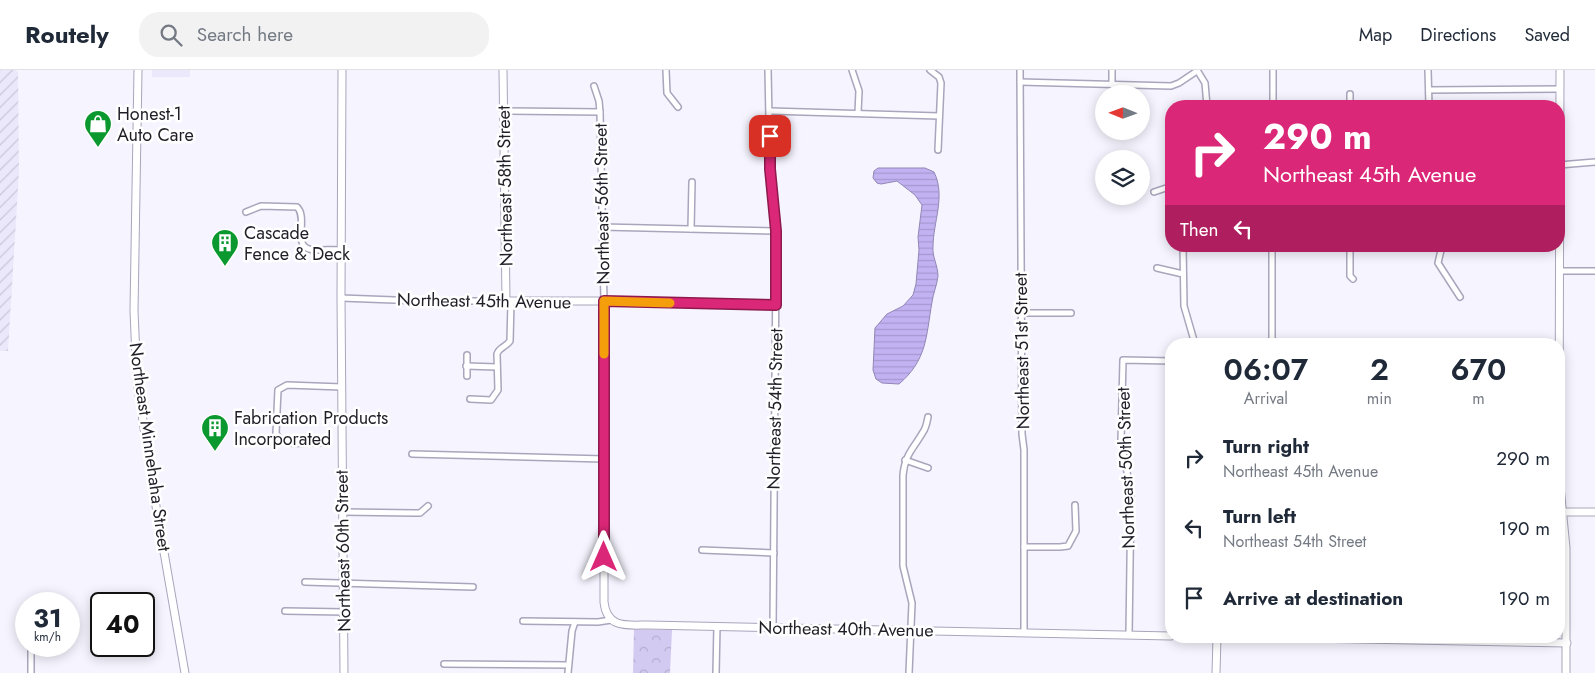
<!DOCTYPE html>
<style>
body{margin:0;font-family:Jost,sans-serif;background:#f2f2f3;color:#1f2937;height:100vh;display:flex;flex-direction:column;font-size:19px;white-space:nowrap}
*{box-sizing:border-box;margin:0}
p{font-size:16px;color:#747a83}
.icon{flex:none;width:28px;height:28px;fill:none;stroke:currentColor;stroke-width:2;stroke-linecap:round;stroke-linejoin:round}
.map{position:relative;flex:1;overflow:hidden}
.details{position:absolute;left:1165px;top:268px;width:400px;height:305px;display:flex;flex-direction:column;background:#fff;border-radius:20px;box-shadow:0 2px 12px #0003}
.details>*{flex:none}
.hud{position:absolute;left:1165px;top:30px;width:400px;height:152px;border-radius:20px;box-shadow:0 2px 12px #0003;background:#db2777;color:#fff;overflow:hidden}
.needle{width:32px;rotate:271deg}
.tools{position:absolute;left:1095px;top:15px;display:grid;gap:10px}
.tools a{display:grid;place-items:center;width:55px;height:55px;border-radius:50%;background:#fff;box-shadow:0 2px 12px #0003;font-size:25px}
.speed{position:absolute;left:15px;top:522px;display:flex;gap:10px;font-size:25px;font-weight:700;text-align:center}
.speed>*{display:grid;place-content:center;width:65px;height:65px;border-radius:50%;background:#fff;box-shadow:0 2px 12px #0003;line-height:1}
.speed small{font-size:12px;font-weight:400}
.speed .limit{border:2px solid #111;border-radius:8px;background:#fff;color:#111}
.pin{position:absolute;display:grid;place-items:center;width:42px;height:42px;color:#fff;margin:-21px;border-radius:10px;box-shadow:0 2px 8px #0006}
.me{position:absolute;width:55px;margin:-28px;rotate:0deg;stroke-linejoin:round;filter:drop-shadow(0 0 4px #0008)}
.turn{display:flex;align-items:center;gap:18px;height:105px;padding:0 15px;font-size:22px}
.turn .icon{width:65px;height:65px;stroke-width:2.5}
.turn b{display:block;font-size:35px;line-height:42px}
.then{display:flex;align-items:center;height:48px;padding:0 15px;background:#0003;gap:10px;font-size:19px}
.eta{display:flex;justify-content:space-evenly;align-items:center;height:85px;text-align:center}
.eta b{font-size:30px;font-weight:600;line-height:35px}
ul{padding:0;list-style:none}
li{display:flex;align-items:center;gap:15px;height:70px;padding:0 15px}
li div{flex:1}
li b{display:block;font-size:19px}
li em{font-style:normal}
header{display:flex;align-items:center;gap:30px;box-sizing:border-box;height:70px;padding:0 25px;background:#fff;border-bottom:1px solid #e0e1e3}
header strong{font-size:24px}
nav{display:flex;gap:28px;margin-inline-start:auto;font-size:18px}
.search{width:350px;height:45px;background:#f2f2f3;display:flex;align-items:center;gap:12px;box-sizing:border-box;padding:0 18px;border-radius:20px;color:#747a83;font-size:19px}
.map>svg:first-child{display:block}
</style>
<header>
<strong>Routely</strong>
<div class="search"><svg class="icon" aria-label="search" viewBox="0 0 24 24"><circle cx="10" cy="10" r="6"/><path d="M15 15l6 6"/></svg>Search here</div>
<nav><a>Map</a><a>Directions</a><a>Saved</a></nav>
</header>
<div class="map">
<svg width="1595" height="603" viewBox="0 0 1595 603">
<defs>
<pattern id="industrial-furrows" width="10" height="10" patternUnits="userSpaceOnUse" patternTransform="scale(1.25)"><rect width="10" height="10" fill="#ece8fc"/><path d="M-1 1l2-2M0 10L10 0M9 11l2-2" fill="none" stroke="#cac7d8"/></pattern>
<pattern id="park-crowns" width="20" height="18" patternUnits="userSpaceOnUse" patternTransform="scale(1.25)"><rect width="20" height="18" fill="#d3caf2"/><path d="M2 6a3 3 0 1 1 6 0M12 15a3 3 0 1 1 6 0" fill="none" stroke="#b5add0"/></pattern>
<pattern id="water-rules" width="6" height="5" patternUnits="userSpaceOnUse" patternTransform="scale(1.25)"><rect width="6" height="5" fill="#c2b2f2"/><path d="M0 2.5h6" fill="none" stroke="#a699d0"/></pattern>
</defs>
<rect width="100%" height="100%" fill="#f6f4fe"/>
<!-- built -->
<g fill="#ece8fc">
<rect x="152" y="0" width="38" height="7"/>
<path d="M 1311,269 L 1549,272 L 1549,274 L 1312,274 Z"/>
</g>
<!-- industrial -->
<path fill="url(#industrial-furrows)" d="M 0,0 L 15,0 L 18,2 L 19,102 L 8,281 L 0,281 Z"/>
<!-- park -->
<path fill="url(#park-crowns)" d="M 634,559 L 672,560 L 670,603 L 633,603 Z"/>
<!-- water -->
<path fill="url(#water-rules)" stroke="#9186b5" d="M 878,98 L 925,98 L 934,102 C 946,126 933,152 933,177 C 932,186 938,196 938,206 C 937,215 933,224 932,232 C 926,267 927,290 899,314 L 882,313 L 876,309 L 873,300 L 875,258 L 887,244 L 903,236 L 913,225 L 916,214 L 919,180 L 918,167 L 922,135 L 915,125 L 897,111 L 881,114 L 877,113 L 873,108 L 874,101 Z"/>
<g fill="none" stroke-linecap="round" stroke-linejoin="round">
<defs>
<g id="street">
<path d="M 666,0 L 667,23 L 678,37"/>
<path d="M 768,0 L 770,99 L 776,161 L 776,196 L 773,557"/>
<path d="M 852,0 L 859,21 L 858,43"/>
<path d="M 930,0 L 939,7 L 941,13 L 938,80"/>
<path d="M 1020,0 L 1022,364 L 1024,380 L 1024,563"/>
<path d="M 1197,0 L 1205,13 L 1207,36"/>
<path d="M 1428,0 L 1429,36"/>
<path d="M 1020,12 L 1171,16 L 1179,13 L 1197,1"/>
<path d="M 1112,15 L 1112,0"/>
<path d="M 594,16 L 599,31 L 600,42 L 604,231 L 776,235"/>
<path d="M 1429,20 L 1560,19"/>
<path d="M 1350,24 L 1350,36"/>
<path d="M 1273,36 L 1273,0"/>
<path d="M 504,41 L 600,42"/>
<path d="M 770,41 L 939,46"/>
<path d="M 1559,95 L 1595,92"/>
<path d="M 1154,122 L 1166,118 L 1171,118"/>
<path d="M 246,142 L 261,136 L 297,137 C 308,147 293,175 309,179 C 319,181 331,179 341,180"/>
<path d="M 602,157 L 776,161"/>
<path d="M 691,159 L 692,112"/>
<path d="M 1183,176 L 1184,236 L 1195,274"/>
<path d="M 1272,176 L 1272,274"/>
<path d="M 1350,176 L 1350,206 L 1353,209"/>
<path d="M 1442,176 L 1438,193 L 1460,227"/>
<path d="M 1157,198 L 1183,204"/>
<path d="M 1560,201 L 1595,201"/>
<path d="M 341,228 L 421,231 L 506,231"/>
<path d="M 1022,243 L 1071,243"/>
<path d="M 466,296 L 497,297"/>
<path d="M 467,306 L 467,285"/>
<path d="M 470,329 L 491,330 L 498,320 L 497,284 C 499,277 506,277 510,271 L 511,232"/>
<path d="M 319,373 C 306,372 281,378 276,363 L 278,320 L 287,315 L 342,317"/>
<path d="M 412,384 L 604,389"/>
<path d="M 905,390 L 928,398"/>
<path d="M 343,442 L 415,443 L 420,443 L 428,436"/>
<path d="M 1024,477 L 1060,477 L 1068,476 L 1076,461 L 1075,435"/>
<path d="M 702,480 L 774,483"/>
<path d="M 305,512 L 473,517"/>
<path d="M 285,541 L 344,542"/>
<path d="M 523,551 L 598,552 L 611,550"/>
<path d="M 1129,565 L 1131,423 L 1121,371 L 1123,290 L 1171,291"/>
<path d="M 444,594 L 568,595"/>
<path d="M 31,603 L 31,576"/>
<path d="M 568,603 L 572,561 L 575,552"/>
<path d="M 716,603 L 717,556"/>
<path d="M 909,603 L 912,533 L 903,496 L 903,405 C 905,384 914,378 923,362 C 926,358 927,352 928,347"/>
</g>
<g id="secondary">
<path d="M 138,0 L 134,241 L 137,310 L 153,419 L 185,603"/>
<path d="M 342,0 L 341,228 L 344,603"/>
<path d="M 503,0 L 506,231 L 604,231 L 604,532 C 607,559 627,555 648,555 L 1171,566"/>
<path d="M 1559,394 L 1560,0"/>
<path d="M 1559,406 L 1566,478 L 1566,603"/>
<path d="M 1562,442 L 1595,442"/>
<path d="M 1200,566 L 1567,573"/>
<path d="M 1216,603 L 1217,567"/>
</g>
</defs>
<!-- street casing -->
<use href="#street" stroke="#aaa5bc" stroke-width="8"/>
<!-- secondary casing -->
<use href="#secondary" stroke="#aaa5bc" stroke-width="9"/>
<!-- street -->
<use href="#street" stroke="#fff" stroke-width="5"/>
<!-- secondary -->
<use href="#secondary" stroke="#fff" stroke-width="7"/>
</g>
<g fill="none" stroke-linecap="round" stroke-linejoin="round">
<defs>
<path id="route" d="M 604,487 L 604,231 L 776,235 L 776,161 L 770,99 L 770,66"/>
</defs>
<!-- route casing -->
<use href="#route" stroke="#8e194d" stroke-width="12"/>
<!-- route -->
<use href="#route" stroke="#db2777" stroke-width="9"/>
<!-- slow -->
<path stroke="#f59e0b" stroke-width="9" d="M 604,284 L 604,231 L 670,233"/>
</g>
<!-- icons -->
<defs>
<symbol id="shop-pin" viewBox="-11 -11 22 30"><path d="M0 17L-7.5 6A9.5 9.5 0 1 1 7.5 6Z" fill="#0b982f" stroke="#fff"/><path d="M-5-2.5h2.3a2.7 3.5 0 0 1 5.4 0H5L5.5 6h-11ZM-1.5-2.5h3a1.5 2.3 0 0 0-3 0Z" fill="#fff"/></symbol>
<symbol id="building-pin" viewBox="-11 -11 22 30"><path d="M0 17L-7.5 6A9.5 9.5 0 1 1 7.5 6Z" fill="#0b982f" stroke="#fff"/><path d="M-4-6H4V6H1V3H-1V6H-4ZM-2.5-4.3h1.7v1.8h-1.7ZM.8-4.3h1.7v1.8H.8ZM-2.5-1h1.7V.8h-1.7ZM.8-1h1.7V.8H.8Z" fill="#fff"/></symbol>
</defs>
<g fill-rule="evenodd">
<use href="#shop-pin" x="82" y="38" width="32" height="43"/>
<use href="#building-pin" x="209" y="157" width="32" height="43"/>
<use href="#building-pin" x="199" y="342" width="32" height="43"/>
</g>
<g text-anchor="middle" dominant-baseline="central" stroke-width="5" stroke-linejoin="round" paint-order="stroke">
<!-- poi labels -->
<g font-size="18" fill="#201e27" stroke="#fff" text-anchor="start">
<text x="117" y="44">Honest-1<tspan x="117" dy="21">Auto Care</tspan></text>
<text x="244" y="163">Cascade<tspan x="244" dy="21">Fence &amp; Deck</tspan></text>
<text x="234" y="348">Fabrication Products<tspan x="234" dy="21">Incorporated</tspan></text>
</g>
<!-- street labels -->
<g font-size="18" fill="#201e27" stroke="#fff">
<text transform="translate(505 116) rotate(-91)">Northeast 58th Street</text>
<text transform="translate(602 134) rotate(-91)">Northeast 56th Street</text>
<text transform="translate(484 231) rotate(1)">Northeast 45th Avenue</text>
<text transform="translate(1022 281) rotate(-91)">Northeast 51st Street</text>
<text transform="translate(775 339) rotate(-89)">Northeast 54th Street</text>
<text transform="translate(150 377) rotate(82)">Northeast Minnehaha Street</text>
<text transform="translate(1126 398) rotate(-92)">Northeast 50th Street</text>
<text transform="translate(343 481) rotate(-91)">Northeast 60th Street</text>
<text transform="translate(846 559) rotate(1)">Northeast 40th Avenue</text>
</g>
</g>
</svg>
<div class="tools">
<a><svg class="needle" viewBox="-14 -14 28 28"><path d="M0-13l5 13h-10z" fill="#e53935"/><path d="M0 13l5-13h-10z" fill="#747a83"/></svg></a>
<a><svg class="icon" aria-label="layers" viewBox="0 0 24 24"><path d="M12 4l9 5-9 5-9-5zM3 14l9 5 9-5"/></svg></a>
</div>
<div class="speed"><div>31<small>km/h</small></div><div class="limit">40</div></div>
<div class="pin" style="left:770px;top:66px;background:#d93025"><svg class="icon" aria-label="arrive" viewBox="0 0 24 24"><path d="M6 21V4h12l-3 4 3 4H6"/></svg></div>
<svg class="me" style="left:604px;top:487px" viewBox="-20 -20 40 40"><path d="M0-17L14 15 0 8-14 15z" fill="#db2777" stroke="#fff" stroke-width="4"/></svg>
<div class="hud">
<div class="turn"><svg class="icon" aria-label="right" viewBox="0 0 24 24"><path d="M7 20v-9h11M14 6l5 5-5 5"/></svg><div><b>290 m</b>Northeast 45th Avenue</div></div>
<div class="then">Then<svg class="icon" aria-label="left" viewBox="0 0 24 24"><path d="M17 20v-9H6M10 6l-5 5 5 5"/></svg></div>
</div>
<section class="details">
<div class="eta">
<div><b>06:07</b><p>Arrival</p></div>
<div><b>2</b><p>min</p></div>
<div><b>670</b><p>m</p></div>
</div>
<ul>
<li><svg class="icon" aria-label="right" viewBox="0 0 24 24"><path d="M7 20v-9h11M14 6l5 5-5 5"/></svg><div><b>Turn right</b><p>Northeast 45th Avenue</p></div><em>290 m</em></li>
<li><svg class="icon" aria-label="left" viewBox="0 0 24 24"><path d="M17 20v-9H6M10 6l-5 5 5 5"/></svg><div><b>Turn left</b><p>Northeast 54th Street</p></div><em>190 m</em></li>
<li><svg class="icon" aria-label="arrive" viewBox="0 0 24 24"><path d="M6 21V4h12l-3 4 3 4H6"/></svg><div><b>Arrive at destination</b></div><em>190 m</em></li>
</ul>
</section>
</div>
